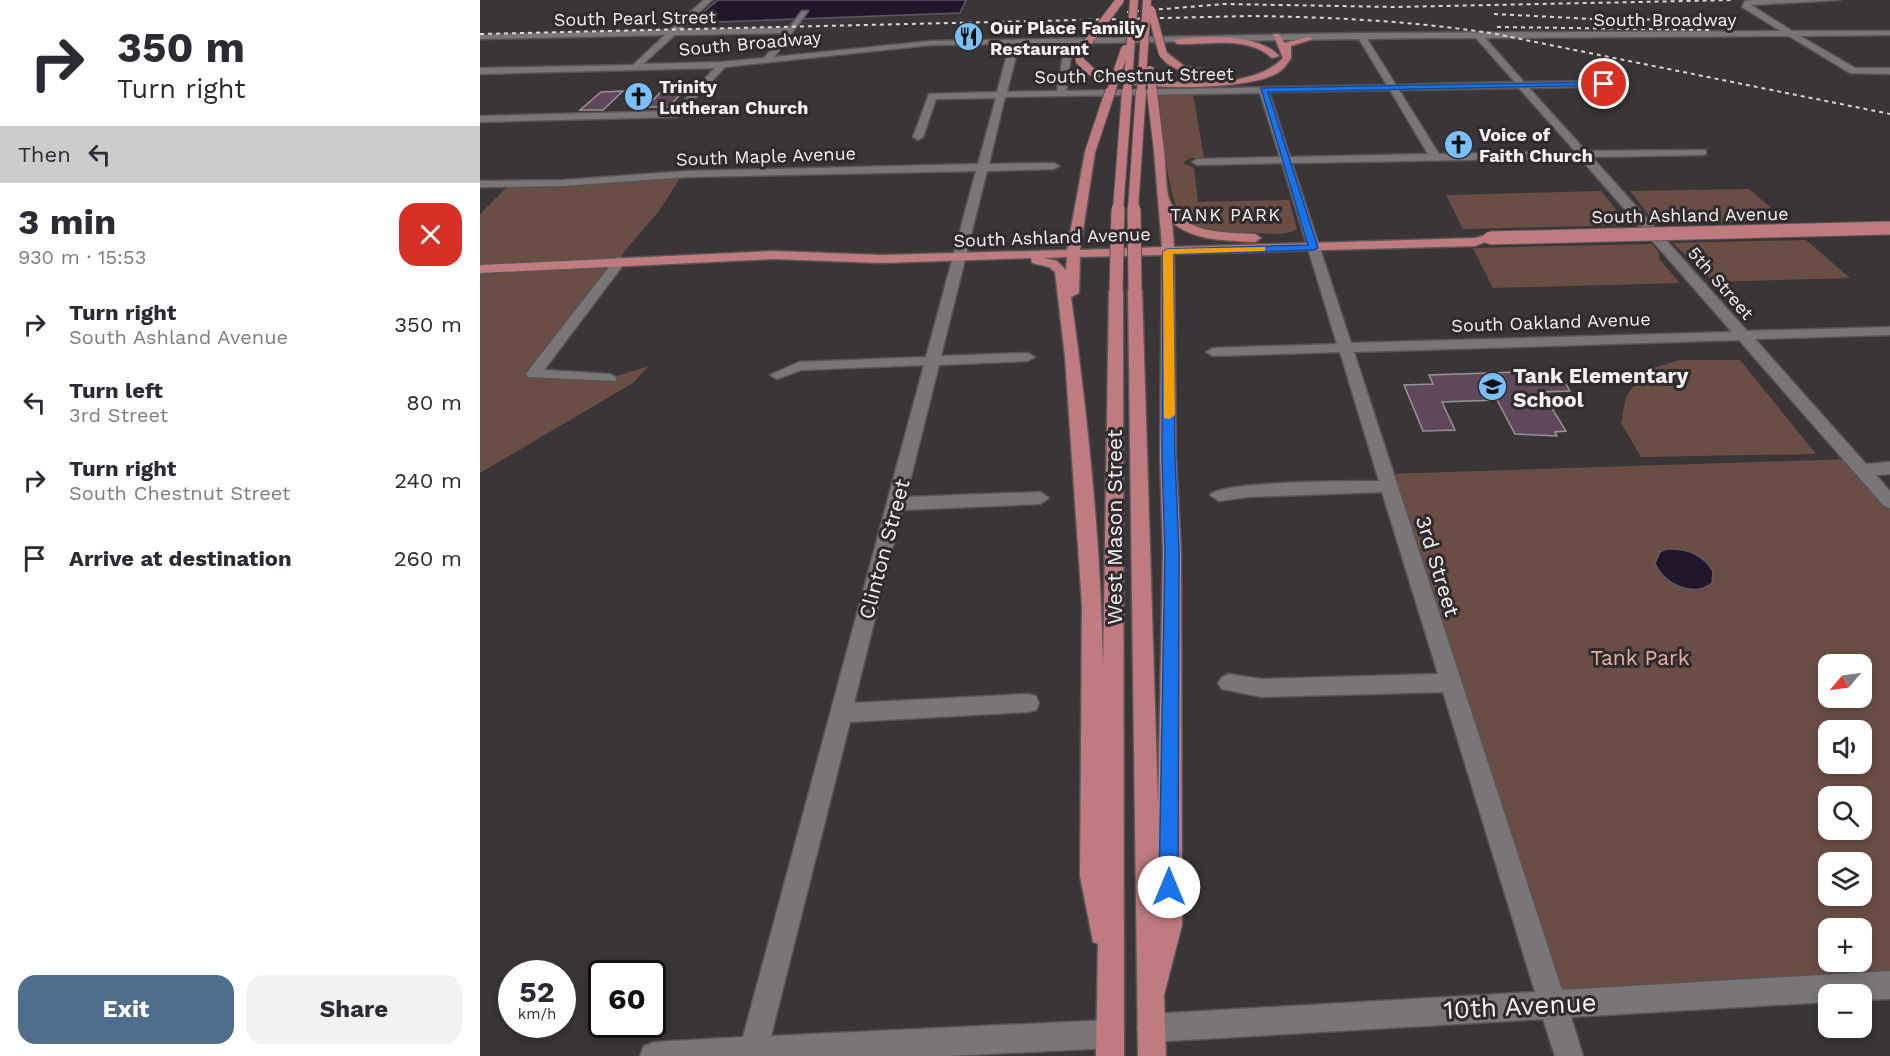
<!DOCTYPE html>
<meta charset="utf-8">
<style>
body{margin:0;font-family:"Work Sans",sans-serif;background:#f2f2f3;color:#2b2b33;height:100vh;display:flex;flex-direction:column;font-size:22px;white-space:nowrap}
*{box-sizing:border-box;margin:0}
p{font-size:20px;color:#7c7c81}
.icon{flex:none;width:33px;height:33px;fill:none;stroke:currentColor;stroke-width:2;stroke-linecap:round;stroke-linejoin:round}
.map{position:relative;flex:1;overflow:hidden}
.drawer{display:flex;flex-direction:column;background:#fff;width:480px}
.drawer>*{flex:none}
.hud{background:#fff;color:#2b2b33;overflow:hidden}
.needle{width:39px;rotate:241deg}
.controls{position:absolute;left:1338px;top:654px;display:grid;gap:12px}
.controls a{display:grid;place-items:center;width:54px;height:54px;border-radius:12px;background:#fff;box-shadow:0 3px 9px #0003;font-size:30px}
.speed{position:absolute;left:18px;top:960px;display:flex;gap:12px;font-size:30px;font-weight:700;text-align:center}
.speed>*{display:grid;place-content:center;width:78px;height:78px;border-radius:50%;background:#fff;box-shadow:0 3px 9px #0003;line-height:1}
.speed small{font-size:15px;font-weight:400}
.speed .limit{border:3px solid #111;border-radius:9px;background:#fff;color:#111}
.pin{position:absolute;display:grid;place-items:center;width:51px;height:51px;color:#fff;margin:-26px;border:3px solid #fff;border-radius:50%;box-shadow:0 2px 6px #0007}
.me{position:absolute;width:66px;margin:-33px;rotate:0deg;stroke-linejoin:round;filter:drop-shadow(0 0 4px #0008)}
.turn{display:flex;align-items:center;gap:21px;height:126px;padding:0 18px;font-size:27px}
.turn .icon{width:78px;height:78px;stroke-width:2.5}
.turn b{display:block;font-size:42px;line-height:51px}
.then{display:flex;align-items:center;height:57px;padding:0 18px;background:#0003;gap:12px;font-size:22px}
.round{display:grid;place-items:center;flex:none;width:63px;height:63px;border-radius:18px;background:#f2f2f3}
.overview{display:flex;align-items:center;justify-content:space-between;height:102px;padding:0 18px}
h1{font-size:36px;font-weight:700;line-height:45px}
.action{display:flex;gap:12px;margin-top:auto;padding:12px 18px}
.action a{flex:1;height:69px;border-radius:18px;background:#4f6e8c;color:#fff;font-size:24px;font-weight:700;line-height:69px;text-align:center}
.action a+a{background:#f2f2f3;color:#2b2b33}
ul{padding:0;list-style:none}
li{display:flex;align-items:center;gap:18px;height:78px;padding:0 18px}
li div{flex:1}
li b{display:block;font-size:22px}
li em{font-style:normal}
main{display:flex;flex:1;min-height:0}
.map>svg:first-child{display:block}
</style>
<main>
<section class="drawer">
<div class="hud">
<div class="turn"><svg class="icon" aria-label="right" viewBox="0 0 24 24"><path d="M7 20v-9h11M14 6l5 5-5 5"/></svg><div><b>350 m</b>Turn right</div></div>
<div class="then">Then<svg class="icon" aria-label="left" viewBox="0 0 24 24"><path d="M17 20v-9H6M10 6l-5 5 5 5"/></svg></div>
</div>
<div class="overview"><div><h1>3 min</h1><p>930 m · 15:53</p></div><a class="round" style="background:#d93025;color:#fff"><svg class="icon" aria-label="close" viewBox="0 0 24 24"><path d="M6 6l12 12M18 6L6 18"/></svg></a></div>
<ul>
<li><svg class="icon" aria-label="right" viewBox="0 0 24 24"><path d="M7 20v-9h11M14 6l5 5-5 5"/></svg><div><b>Turn right</b><p>South Ashland Avenue</p></div><em>350 m</em></li>
<li><svg class="icon" aria-label="left" viewBox="0 0 24 24"><path d="M17 20v-9H6M10 6l-5 5 5 5"/></svg><div><b>Turn left</b><p>3rd Street</p></div><em>80 m</em></li>
<li><svg class="icon" aria-label="right" viewBox="0 0 24 24"><path d="M7 20v-9h11M14 6l5 5-5 5"/></svg><div><b>Turn right</b><p>South Chestnut Street</p></div><em>240 m</em></li>
<li><svg class="icon" aria-label="arrive" viewBox="0 0 24 24"><path d="M6 21V4h12l-3 4 3 4H6"/></svg><div><b>Arrive at destination</b></div><em>260 m</em></li>
</ul>
<div class="action"><a>Exit</a><a>Share</a></div>
</section>
<div class="map">
<svg width="1410" height="1056" viewBox="0 0 1410 1056">
<rect width="100%" height="100%" fill="#3a3637"/>
<!-- green -->
<g fill="#6a4e45" fill-rule="evenodd">
<path d="M 713,93 L 724,158 L 710,158 L 703,163 L 714,168 L 718,202 L 809,200 L 817,229 C 803,238 778,232 762,232 C 744,232 719,233 704,220 C 687,204 682,120 678,94 Z"/>
<path d="M 200,178 L 179,211 L 148,247 L 54,374 L 130,378 L 169,366 L 153,383 L 0,473 L 0,214 L 31,183 Z"/>
<path d="M 1269,189 L 1306,221 L 1176,224 L 1150,191 Z"/>
<path d="M 1121,191 L 1139,213 L 1155,225 L 983,229 L 966,195 Z"/>
<path d="M 1326,240 L 1370,278 L 1234,282 L 1193,243 Z"/>
<path d="M 1172,244 L 1179,253 L 1179,259 L 1200,283 L 1013,288 L 993,248 Z"/>
<path d="M 1200,360 L 1260,360 L 1336,454 L 1161,457 L 1141,423 L 1146,397 L 1164,371 Z"/>
<path d="M 1372,459 L 1410,502 L 1410,985 L 1072,1004 L 906,474 ZM 1348,664 L 1382,664 L 1382,698 L 1348,698 ZM 1348,730 L 1382,730 L 1382,764 L 1348,764 ZM 1348,796 L 1382,796 L 1382,830 L 1348,830 ZM 1348,862 L 1382,862 L 1382,896 L 1348,896 ZM 1348,928 L 1382,928 L 1382,962 L 1348,962 Z"/>
</g>
<!-- water -->
<g fill="#22172a" stroke="#615866" stroke-width="1.5">
<path d="M 238,0 L 486,0 L 480,13 L 211,23 Z"/>
<path d="M 1186,549 C 1205,548 1223,554 1233,571 L 1232,583 C 1213,598 1183,584 1175,563 L 1180,552 Z"/>
</g>
<!-- building -->
<g fill="#5e485a" stroke="#979396" stroke-width="1.5">
<path d="M 143,91 L 123,110 L 100,110 L 121,92 Z"/>
<path d="M 203,91 L 189,107 L 166,107 L 181,92 Z"/>
<path d="M 1038,372 L 1042,379 L 1082,377 L 1090,391 L 1062,392 L 1086,431 L 1075,432 L 1077,436 L 1035,434 L 1017,400 L 962,402 L 975,430 L 943,431 L 924,385 L 953,384 L 949,375 Z"/>
</g>
<g fill="none" stroke-linecap="round" stroke-linejoin="round">
<defs>
<g id="minor">
<path d="M 224,0 L 232,0 L 200,30 L 309,28 L 322,11 L 328,11 L 294,57 L 451,41 L 881,33 L 1301,31 L 1262,7 L 1265,1 L 1274,0 L 1360,0 L 1271,5 L 1312,31 L 1410,31 L 1410,35 L 1320,36 L 1375,68 L 1410,68 L 1410,74 L 1370,73 L 1309,36 L 1005,38 L 1044,82 L 1148,81 L 1148,85 L 1145,86 L 1049,88 L 1106,151 L 1226,150 L 1226,154 L 1222,155 L 1112,157 L 1267,331 L 1410,327 L 1410,335 L 1275,339 L 1386,464 L 1410,462 L 1410,474 L 1396,475 L 1410,491 L 1410,508 L 1404,506 L 1259,340 L 874,352 L 1082,990 L 1410,971 L 1410,999 L 1382,1000 L 1382,994 L 1348,994 L 1348,1002 L 1091,1017 L 1103,1056 L 1075,1056 L 1063,1019 L 671,1042 L 661,1038 L 657,1028 L 661,1018 L 671,1014 L 1055,992 L 963,692 L 781,697 L 742,689 L 738,683 L 742,677 L 749,674 L 781,679 L 958,674 L 902,492 L 768,497 L 739,501 L 730,495 C 739,481 875,481 899,481 L 860,352 L 733,356 L 726,352 L 733,348 L 857,344 L 802,163 L 717,165 L 712,162 L 717,159 L 800,157 L 780,93 L 525,97 L 509,164 L 574,163 L 579,166 L 574,169 L 507,171 L 461,356 L 548,353 L 555,357 L 548,361 L 459,365 L 426,497 L 560,492 L 569,498 L 560,504 L 422,510 L 374,703 L 548,694 L 556,696 L 559,703 L 556,710 L 548,712 L 370,722 L 291,1036 L 630,1020 L 640,1024 L 644,1034 L 640,1044 L 630,1048 L 468,1056 L 160,1056 L 164,1046 L 174,1042 L 263,1037 L 444,365 L 321,370 L 297,379 L 290,375 L 319,362 L 446,357 L 496,171 L 208,177 L 83,186 L 0,187 L 0,181 L 83,180 L 208,171 L 498,164 L 516,98 L 456,99 L 443,137 L 438,140 L 433,137 L 449,94 L 517,92 L 530,44 L 451,45 L 245,67 L 197,117 L 0,122 L 0,116 L 194,111 L 235,68 L 0,74 L 0,68 L 153,65 L 185,35 L 0,39 L 0,35 L 190,30 ZM 305,33 L 284,58 L 242,62 L 163,64 L 195,35 ZM 946,38 L 996,38 L 1035,82 L 916,85 L 887,39 ZM 879,39 L 907,85 L 586,91 L 591,56 L 587,53 L 583,56 L 577,91 L 527,92 L 539,44 ZM 1039,88 L 1095,151 L 959,154 L 919,90 ZM 910,90 L 948,154 L 810,157 L 789,92 ZM 1100,158 L 1252,332 L 871,343 L 812,163 Z"/>
<path d="M 140,257 L 146,261 L 64,370 L 130,374 L 137,378 L 135,381 L 48,377 L 46,374 L 48,371 L 136,258 Z"/>
</g>
<g id="major">
<path d="M 793,34 L 799,34 L 804,43 L 829,37 L 833,39 L 811,46 L 811,58 C 808,62 804,69 799,72 C 770,92 636,92 608,72 L 612,69 C 659,81 767,97 803,58 Z"/>
<path d="M 694,40 C 723,36 779,33 799,56 L 792,58 C 768,35 728,45 697,44 Z"/>
<path d="M 680,52 L 686,52 L 704,66 L 746,73 C 733,82 681,71 680,52 Z"/>
<path d="M 679,148 L 684,151 C 686,165 685,185 689,199 C 703,235 742,232 775,234 L 781,238 L 775,242 C 747,240 714,242 692,222 L 694,247 L 995,238 L 1010,234 L 1016,238 L 995,246 L 694,254 L 696,457 L 701,552 L 702,925 L 684,995 L 686,1056 L 658,1056 L 648,290 L 655,286 L 662,290 L 678,804 L 683,552 L 680,457 L 682,255 L 600,257 L 599,293 L 591,297 C 608,419 621,544 623,668 L 629,291 L 636,287 L 643,291 L 644,1056 L 616,1056 L 618,944 L 613,942 L 600,876 L 602,605 L 585,357 L 575,272 L 569,267 L 552,263 L 551,258 L 402,263 L 293,259 L 0,273 L 0,265 L 293,251 L 402,255 L 587,250 L 605,152 L 610,149 L 615,152 L 600,250 L 682,247 L 674,151 ZM 587,257 L 586,270 L 577,261 L 564,258 Z"/>
</g>
</defs>
<!-- minor casing -->
<use href="#minor" stroke="#585456" stroke-width="3"/>
<!-- major casing -->
<use href="#major" stroke="#585456" stroke-width="3"/>
<!-- minor -->
<use href="#minor" fill="#7a7677" fill-rule="evenodd"/>
<!-- major -->
<use href="#major" fill="#bf7b7f" fill-rule="evenodd"/>
<!-- rail -->
<g stroke="#d9d6d7" stroke-width="2" stroke-dasharray="4 4" stroke-linecap="butt">
<path d="M 647,12 L 744,4 L 916,7 L 1253,0"/>
<path d="M 1014,14 L 1133,20 L 1208,19"/>
<path d="M 1017,27 L 1232,30"/>
<path d="M 0,34 L 770,16 C 853,17 934,21 1016,34 L 1410,114"/>
</g>
<defs>
<g id="major-bridge-far2">
<path d="M 671,10 L 683,54"/>
<path d="M 670,70 L 673,94"/>
<path d="M 612,72 L 600,61 L 599,54 L 640,0"/>
<path d="M 630,94 L 645,49"/>
<path d="M 647,94 L 654,0"/>
<path d="M 661,94 L 667,0"/>
</g>
<g id="major-bridge-far1">
<path d="M 672,92 L 679,151"/>
<path d="M 610,152 L 630,92"/>
<path d="M 638,210 L 647,92"/>
<path d="M 653,210 L 661,92"/>
</g>
<g id="major-bridge">
<path d="M 654,209 L 655,290"/>
<path d="M 1010,238 L 1410,228"/>
<path d="M 636,291 L 638,209"/>
</g>
</defs>
<!-- major-bridge-far2 casing -->
<use href="#major-bridge-far2" stroke="#585456" stroke-width="10" stroke-linecap="butt"/>
<!-- major-bridge-far1 casing -->
<use href="#major-bridge-far1" stroke="#585456" stroke-width="12" stroke-linecap="butt"/>
<!-- major-bridge casing -->
<use href="#major-bridge" stroke="#585456" stroke-width="15" stroke-linecap="butt"/>
<!-- major-bridge-far2 -->
<use href="#major-bridge-far2" stroke="#bf7b7f" stroke-width="8"/>
<!-- major-bridge-far1 -->
<use href="#major-bridge-far1" stroke="#bf7b7f" stroke-width="10"/>
<!-- major-bridge -->
<use href="#major-bridge" stroke="#bf7b7f" stroke-width="13"/>
</g>
<!-- route -->
<path fill="#1a73e8" stroke="#114b97" stroke-width="1.5" d="M 1124,82 L 1127,85 L 788,92 L 838,248 L 834,250 L 693,254 L 695,457 L 699,552 L 698,887 L 695,894 L 689,897 L 682,894 L 679,887 L 685,552 L 682,457 L 683,252 L 688,249 L 828,245 L 781,88 Z"/>
<!-- slow -->
<path fill="#f59e0b" d="M 782,247 L 785,247 L 785,251 L 693,254 L 695,415 L 689,419 L 684,418 L 683,252 L 688,249 Z"/>
<!-- icons -->
<defs>
<symbol id="restaurant-disc" viewBox="-11 -11 22 22"><circle r="9.5" fill="#7abff8" stroke="#302c2d"/><path d="M-5-6h1v4h1v-4h1v4h1v-4h1v5L-1.5 .5V6h-2V.5L-5-1ZM5-6V6H3V1.5H1.5Q1.5-4 5-6Z" fill="#111"/></symbol>
<symbol id="church-disc" viewBox="-11 -11 22 22"><circle r="9.5" fill="#7abff8" stroke="#302c2d"/><path d="M-1.2-6h2.4v3.5h3.3v2.4h-3.3V6h-2.4V-.1h-3.3v-2.4h3.3Z" fill="#111"/></symbol>
<symbol id="school-disc" viewBox="-11 -11 22 22"><circle r="9.5" fill="#7abff8" stroke="#302c2d"/><path d="M0-5L7-2L0 1L-7-2ZM-4 1L0 2.5L4 1V4Q0 6-4 4Z" fill="#111"/></symbol>
</defs>
<g fill-rule="evenodd">
<use href="#restaurant-disc" x="472" y="20" width="33" height="33"/>
<use href="#church-disc" x="142" y="80" width="33" height="33"/>
<use href="#church-disc" x="962" y="128" width="33" height="33"/>
<use href="#school-disc" x="996" y="370" width="33" height="33"/>
</g>
<g text-anchor="middle" dominant-baseline="central" stroke-width="6" stroke-linejoin="round" paint-order="stroke">
<!-- far-street labels -->
<g font-size="18" fill="#f3f1f2" stroke="#302c2d">
<text transform="translate(155 18) rotate(-1)">South Pearl Street</text>
<text x="1185" y="19">South Broadway</text>
<text transform="translate(270 43) rotate(-5)">South Broadway</text>
<text transform="translate(654 75) rotate(-1)">South Chestnut Street</text>
<text transform="translate(286 156) rotate(-2)">South Maple Avenue</text>
<text transform="translate(1210 215) rotate(-1)">South Ashland Avenue</text>
<text transform="translate(572 237) rotate(-2)">South Ashland Avenue</text>
<text transform="translate(1241 283) rotate(49)">5th Street</text>
<text transform="translate(1071 322) rotate(-2)">South Oakland Avenue</text>
</g>
<!-- far-poi labels -->
<g font-size="18" font-weight="bold" fill="#f3f1f2" stroke="#302c2d" text-anchor="start">
<text x="510" y="27">Our Place Familiy<tspan x="510" dy="21">Restaurant</tspan></text>
<text x="179" y="86">Trinity<tspan x="179" dy="21">Lutheran Church</tspan></text>
<text x="999" y="134">Voice of<tspan x="999" dy="21">Faith Church</tspan></text>
</g>
<!-- far-neighbourhood labels -->
<g font-size="18" letter-spacing="1.5" fill="#f3f1f2" stroke="#302c2d">
<text x="746" y="214">TANK PARK</text>
</g>
<!-- poi labels -->
<g font-size="21" font-weight="bold" fill="#f3f1f2" stroke="#302c2d" text-anchor="start">
<text x="1033" y="375">Tank Elementary<tspan x="1033" dy="24">School</tspan></text>
</g>
<!-- street labels -->
<g font-size="21" fill="#f3f1f2" stroke="#302c2d">
<text transform="translate(634 527) rotate(-90)">West Mason Street</text>
<text transform="translate(404 549) rotate(-75)">Clinton Street</text>
<text transform="translate(958 566) rotate(73)">3rd Street</text>
</g>
<!-- park labels -->
<g font-size="21" fill="#e7b09d" stroke="#302c2d">
<text x="1160" y="657">Tank Park</text>
</g>
<!-- near-street labels -->
<g font-size="26" fill="#f3f1f2" stroke="#302c2d">
<text transform="translate(1040 1006) rotate(-3)">10th Avenue</text>
</g>
</g>
</svg>
<div class="controls">
<a><svg class="needle" viewBox="-14 -14 28 28"><path d="M0-13l5 13h-10z" fill="#e53935"/><path d="M0 13l5-13h-10z" fill="#7c7c81"/></svg></a>
<a><svg class="icon" aria-label="sound" viewBox="0 0 24 24"><path d="M4 9h4l5-4v14l-5-4H4zM17 9q2 3 0 6"/></svg></a>
<a><svg class="icon" aria-label="search" viewBox="0 0 24 24"><circle cx="10" cy="10" r="6"/><path d="M15 15l6 6"/></svg></a>
<a><svg class="icon" aria-label="layers" viewBox="0 0 24 24"><path d="M12 4l9 5-9 5-9-5zM3 14l9 5 9-5"/></svg></a>
<a>+</a>
<a>−</a>
</div>
<div class="speed"><div>52<small>km/h</small></div><div class="limit">60</div></div>
<div class="pin" style="left:1124px;top:84px;background:#d93025"><svg class="icon" aria-label="arrive" viewBox="0 0 24 24"><path d="M6 21V4h12l-3 4 3 4H6"/></svg></div>
<svg class="me" style="left:689px;top:887px" viewBox="-20 -20 40 40"><circle r="19" fill="#fff"/><path d="M0-13L10 11 0 6-10 11z" fill="#1a73e8"/></svg>
</div>
</main>
